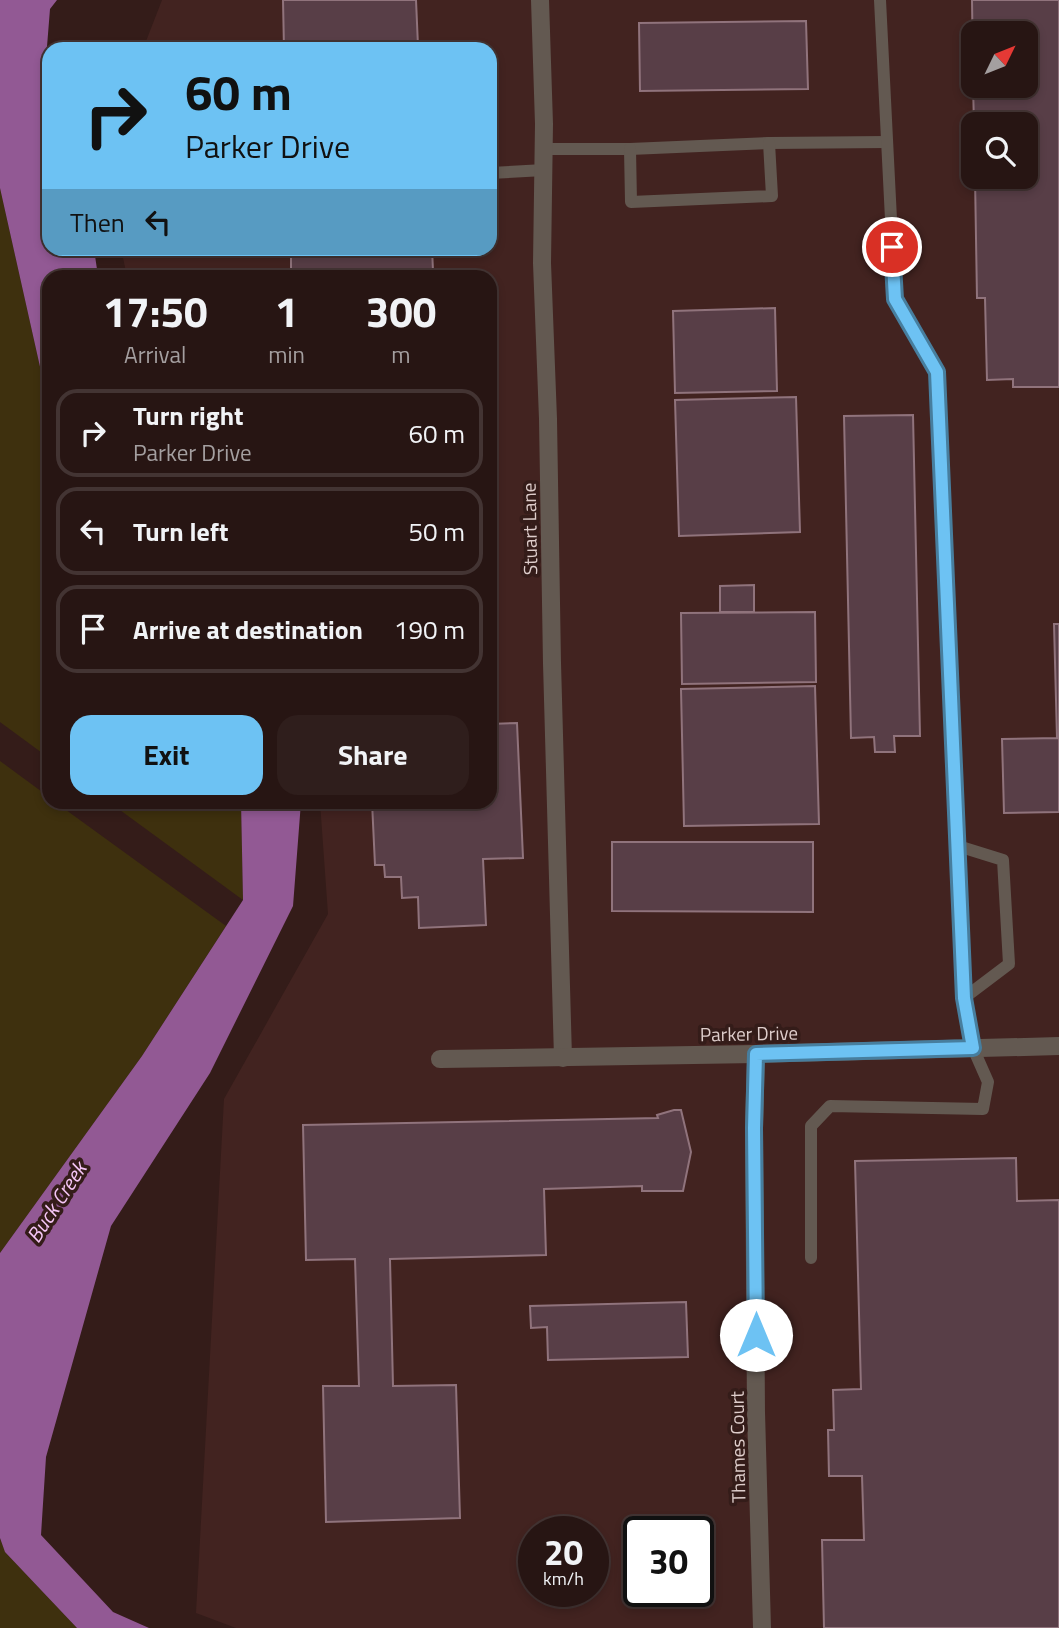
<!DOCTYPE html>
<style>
body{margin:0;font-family:"Titillium Web",sans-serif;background:#2f1e1c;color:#f1f3f6;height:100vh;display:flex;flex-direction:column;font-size:26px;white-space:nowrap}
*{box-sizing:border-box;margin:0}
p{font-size:23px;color:#a49fa0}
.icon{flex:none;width:38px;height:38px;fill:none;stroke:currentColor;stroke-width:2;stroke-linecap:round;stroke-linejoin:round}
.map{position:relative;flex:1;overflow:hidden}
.details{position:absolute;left:42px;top:270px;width:455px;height:539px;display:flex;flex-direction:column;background:#271513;border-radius:21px;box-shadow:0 4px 10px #0003,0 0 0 2px #433433}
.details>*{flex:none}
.banner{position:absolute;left:42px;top:42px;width:455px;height:214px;border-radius:21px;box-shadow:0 4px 10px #0003,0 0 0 2px #433433;background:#6dc2f3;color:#111;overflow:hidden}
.needle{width:46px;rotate:47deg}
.fabs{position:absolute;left:961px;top:21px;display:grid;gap:14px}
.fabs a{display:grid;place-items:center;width:77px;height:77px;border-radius:14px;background:#271513;box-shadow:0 4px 10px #0003,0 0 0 2px #433433;font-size:35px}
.speed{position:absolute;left:518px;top:1516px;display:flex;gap:14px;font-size:35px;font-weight:700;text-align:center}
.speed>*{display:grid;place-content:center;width:91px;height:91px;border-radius:50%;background:#271513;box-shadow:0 4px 10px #0003,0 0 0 2px #433433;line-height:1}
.speed small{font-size:18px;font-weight:400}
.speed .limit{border:4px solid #111;border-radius:10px;background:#fff;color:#111}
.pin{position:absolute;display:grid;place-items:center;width:60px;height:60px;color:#fff;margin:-30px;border:4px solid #fff;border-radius:50%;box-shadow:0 2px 7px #0007}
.me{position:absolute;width:77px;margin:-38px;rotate:0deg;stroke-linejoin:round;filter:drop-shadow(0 0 5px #0008)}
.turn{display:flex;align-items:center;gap:24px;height:147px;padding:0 28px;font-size:32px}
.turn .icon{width:91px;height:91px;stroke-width:2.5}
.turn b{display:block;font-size:49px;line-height:60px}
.then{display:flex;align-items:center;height:66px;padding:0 28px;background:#0003;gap:14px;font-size:26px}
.eta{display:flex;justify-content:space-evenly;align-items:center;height:119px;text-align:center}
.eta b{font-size:42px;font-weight:700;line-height:49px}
.action{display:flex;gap:14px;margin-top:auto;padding:14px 28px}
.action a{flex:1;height:80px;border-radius:21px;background:#6dc2f3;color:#111;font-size:28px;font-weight:700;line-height:80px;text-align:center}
.action a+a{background:#2f1e1c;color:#f1f3f6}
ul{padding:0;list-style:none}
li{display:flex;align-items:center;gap:21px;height:88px;margin:0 14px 10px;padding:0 14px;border:4px solid #433433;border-radius:21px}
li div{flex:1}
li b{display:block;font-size:26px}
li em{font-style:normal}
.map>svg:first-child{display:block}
</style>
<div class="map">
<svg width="1059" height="1628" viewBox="0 0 1059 1628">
<rect width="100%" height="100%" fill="#341c19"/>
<!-- built -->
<path fill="#422320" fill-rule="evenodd" d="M 162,0 L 1059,0 L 1059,1628 L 236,1628 L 196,1613 L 224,1099 L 328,914 L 320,802 L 490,802 L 490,276 L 127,276 L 121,249 L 490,248 L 490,49 L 143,49 ZM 973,33 L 1026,33 L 1026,86 L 973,86 ZM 973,124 L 1026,124 L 1026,177 L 973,177 ZM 534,1531 L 593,1531 L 593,1591 L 534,1591 ZM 639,1531 L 698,1531 L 698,1591 L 639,1591 Z"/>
<!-- green -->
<g fill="#3e300e">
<path d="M 0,188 L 49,407 L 49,758 L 0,722 Z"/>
<path d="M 0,761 L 49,797 L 49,802 L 55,802 L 226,926 L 142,1056 L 0,1253 Z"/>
<path d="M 109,802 L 241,802 L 243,900 Z"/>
<path d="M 0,1539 L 6,1553 L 77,1628 L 0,1628 Z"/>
</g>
<!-- water -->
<g fill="#925994">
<path d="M 0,0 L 57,0 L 50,9 L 44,84 L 49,99 L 49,248 L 94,249 L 98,276 L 49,276 L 49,407 L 0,188 Z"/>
<path d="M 241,802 L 301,802 L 293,906 L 210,1073 L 111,1226 L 46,1457 L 41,1535 L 113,1612 L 149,1628 L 77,1628 L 5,1552 L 0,1538 L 0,1253 L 142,1056 L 243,900 Z"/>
</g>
<!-- building -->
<g fill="#583e47" stroke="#90737c" stroke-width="2">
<path d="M 283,0 L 416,0 L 418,46 L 284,49 Z"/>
<path d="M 972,0 L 1059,0 L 1059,387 L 1013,387 L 1013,379 L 987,380 L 985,298 L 977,298 L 975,177 L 1026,177 L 1026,124 L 974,124 L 973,86 L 1026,86 L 1026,33 L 973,33 L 973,69 Z"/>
<path d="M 806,21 L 808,89 L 640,91 L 639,23 Z"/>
<path d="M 291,248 L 432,248 L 433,271 L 426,272 L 426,276 L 291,276 Z"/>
<path d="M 775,308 L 777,391 L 675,393 L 673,311 Z"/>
<path d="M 796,397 L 800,532 L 679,536 L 675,400 Z"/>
<path d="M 913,415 L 920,736 L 894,736 L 895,752 L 875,752 L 874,737 L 851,738 L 844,416 Z"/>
<path d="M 754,585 L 754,612 L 720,612 L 720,586 Z"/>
<path d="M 815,612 L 816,682 L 682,684 L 681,613 Z"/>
<path d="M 1054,624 L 1059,624 L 1059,812 L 1004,813 L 1002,739 L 1057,738 Z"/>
<path d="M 815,686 L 819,824 L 684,826 L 681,689 Z"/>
<path d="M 517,723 L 523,858 L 483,859 L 486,925 L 419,928 L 418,897 L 402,898 L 401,877 L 385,877 L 384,865 L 375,865 L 372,802 L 490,802 L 490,724 Z"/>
<path d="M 612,842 L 813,842 L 813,912 L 612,911 Z"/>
<path d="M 674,1110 L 681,1110 L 691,1152 L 683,1191 L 642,1191 L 642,1186 L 544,1189 L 546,1255 L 390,1259 L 393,1386 L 456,1385 L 460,1518 L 326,1522 L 323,1386 L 359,1386 L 355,1259 L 306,1260 L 303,1125 L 658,1118 L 657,1115 Z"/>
<path d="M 1016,1158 L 1017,1201 L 1059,1200 L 1059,1628 L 824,1628 L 822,1540 L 864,1540 L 862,1476 L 829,1476 L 828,1430 L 834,1430 L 833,1390 L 861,1389 L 855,1161 Z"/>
<path d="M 686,1302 L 688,1357 L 548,1360 L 547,1327 L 531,1328 L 530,1306 Z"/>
</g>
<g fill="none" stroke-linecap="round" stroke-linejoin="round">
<!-- lane -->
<g stroke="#635951" stroke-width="12">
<path d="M 544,149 L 630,149 L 769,143 L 887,142"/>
<path d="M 630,149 L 631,202 L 772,196 L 769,143"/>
<path d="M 490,173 L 544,170"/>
<path d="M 958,846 L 1003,860 L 1009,964 L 964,998"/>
<path d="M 811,1258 L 811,1126 L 830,1106 L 983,1109 L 988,1082 L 973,1048 L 964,998 L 955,760 L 937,372 L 895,299 L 880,0"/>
</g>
<!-- street -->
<g stroke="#635951" stroke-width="18">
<path d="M 540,0 L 544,124 L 542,263 L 548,419 L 552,663 L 563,1058"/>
<path d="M 756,1054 L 754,1128 L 756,1412 L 762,1628"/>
<path d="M 440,1059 L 756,1054 L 1059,1046"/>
</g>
</g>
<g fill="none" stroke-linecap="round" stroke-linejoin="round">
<defs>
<path id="route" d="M 756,1335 L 754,1128 L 756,1054 L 973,1048 L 964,998 L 937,372 L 895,299 L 892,247"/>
</defs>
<!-- route casing -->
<use href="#route" stroke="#477e9e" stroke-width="18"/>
<!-- route -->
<use href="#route" stroke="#6dc2f3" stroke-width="12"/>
</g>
<g text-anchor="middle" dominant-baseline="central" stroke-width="7" stroke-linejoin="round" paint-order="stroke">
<!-- street labels -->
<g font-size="19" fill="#decdcb" stroke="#341c19">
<text transform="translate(529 529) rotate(-91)">Stuart Lane</text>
<text transform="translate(749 1033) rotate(-1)">Parker Drive</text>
<text transform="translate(737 1447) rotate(-91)">Thames Court</text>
</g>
<!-- water labels -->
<g font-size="21" font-style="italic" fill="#f6c6f7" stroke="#341c19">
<text transform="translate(56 1202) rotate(-57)">Buck Creek</text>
</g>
</g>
</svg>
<div class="fabs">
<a><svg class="needle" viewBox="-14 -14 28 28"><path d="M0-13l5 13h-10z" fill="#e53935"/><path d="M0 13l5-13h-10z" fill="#a49fa0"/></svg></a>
<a><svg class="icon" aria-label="search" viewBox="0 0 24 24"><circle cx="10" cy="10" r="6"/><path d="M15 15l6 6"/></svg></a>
</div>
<div class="speed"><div>20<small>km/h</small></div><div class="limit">30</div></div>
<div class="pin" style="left:892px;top:247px;background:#d93025"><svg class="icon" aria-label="arrive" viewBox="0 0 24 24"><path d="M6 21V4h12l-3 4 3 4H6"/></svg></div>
<svg class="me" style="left:756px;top:1335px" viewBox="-20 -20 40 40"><circle r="19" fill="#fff"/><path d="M0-13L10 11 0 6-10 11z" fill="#6dc2f3"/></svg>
<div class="banner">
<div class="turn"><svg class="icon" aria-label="right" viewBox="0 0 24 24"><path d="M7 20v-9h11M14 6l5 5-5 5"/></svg><div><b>60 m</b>Parker Drive</div></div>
<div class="then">Then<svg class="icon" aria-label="left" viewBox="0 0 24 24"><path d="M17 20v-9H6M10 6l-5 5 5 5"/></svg></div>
</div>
<section class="details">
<div class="eta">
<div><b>17:50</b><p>Arrival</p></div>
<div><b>1</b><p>min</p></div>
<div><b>300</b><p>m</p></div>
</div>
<ul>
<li><svg class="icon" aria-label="right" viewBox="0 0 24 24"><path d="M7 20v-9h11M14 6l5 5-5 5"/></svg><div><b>Turn right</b><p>Parker Drive</p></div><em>60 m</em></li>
<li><svg class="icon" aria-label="left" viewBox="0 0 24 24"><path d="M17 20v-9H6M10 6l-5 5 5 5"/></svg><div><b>Turn left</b></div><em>50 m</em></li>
<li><svg class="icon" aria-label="arrive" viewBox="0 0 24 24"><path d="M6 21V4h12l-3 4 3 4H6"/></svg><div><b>Arrive at destination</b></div><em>190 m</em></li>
</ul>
<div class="action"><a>Exit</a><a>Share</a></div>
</section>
</div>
